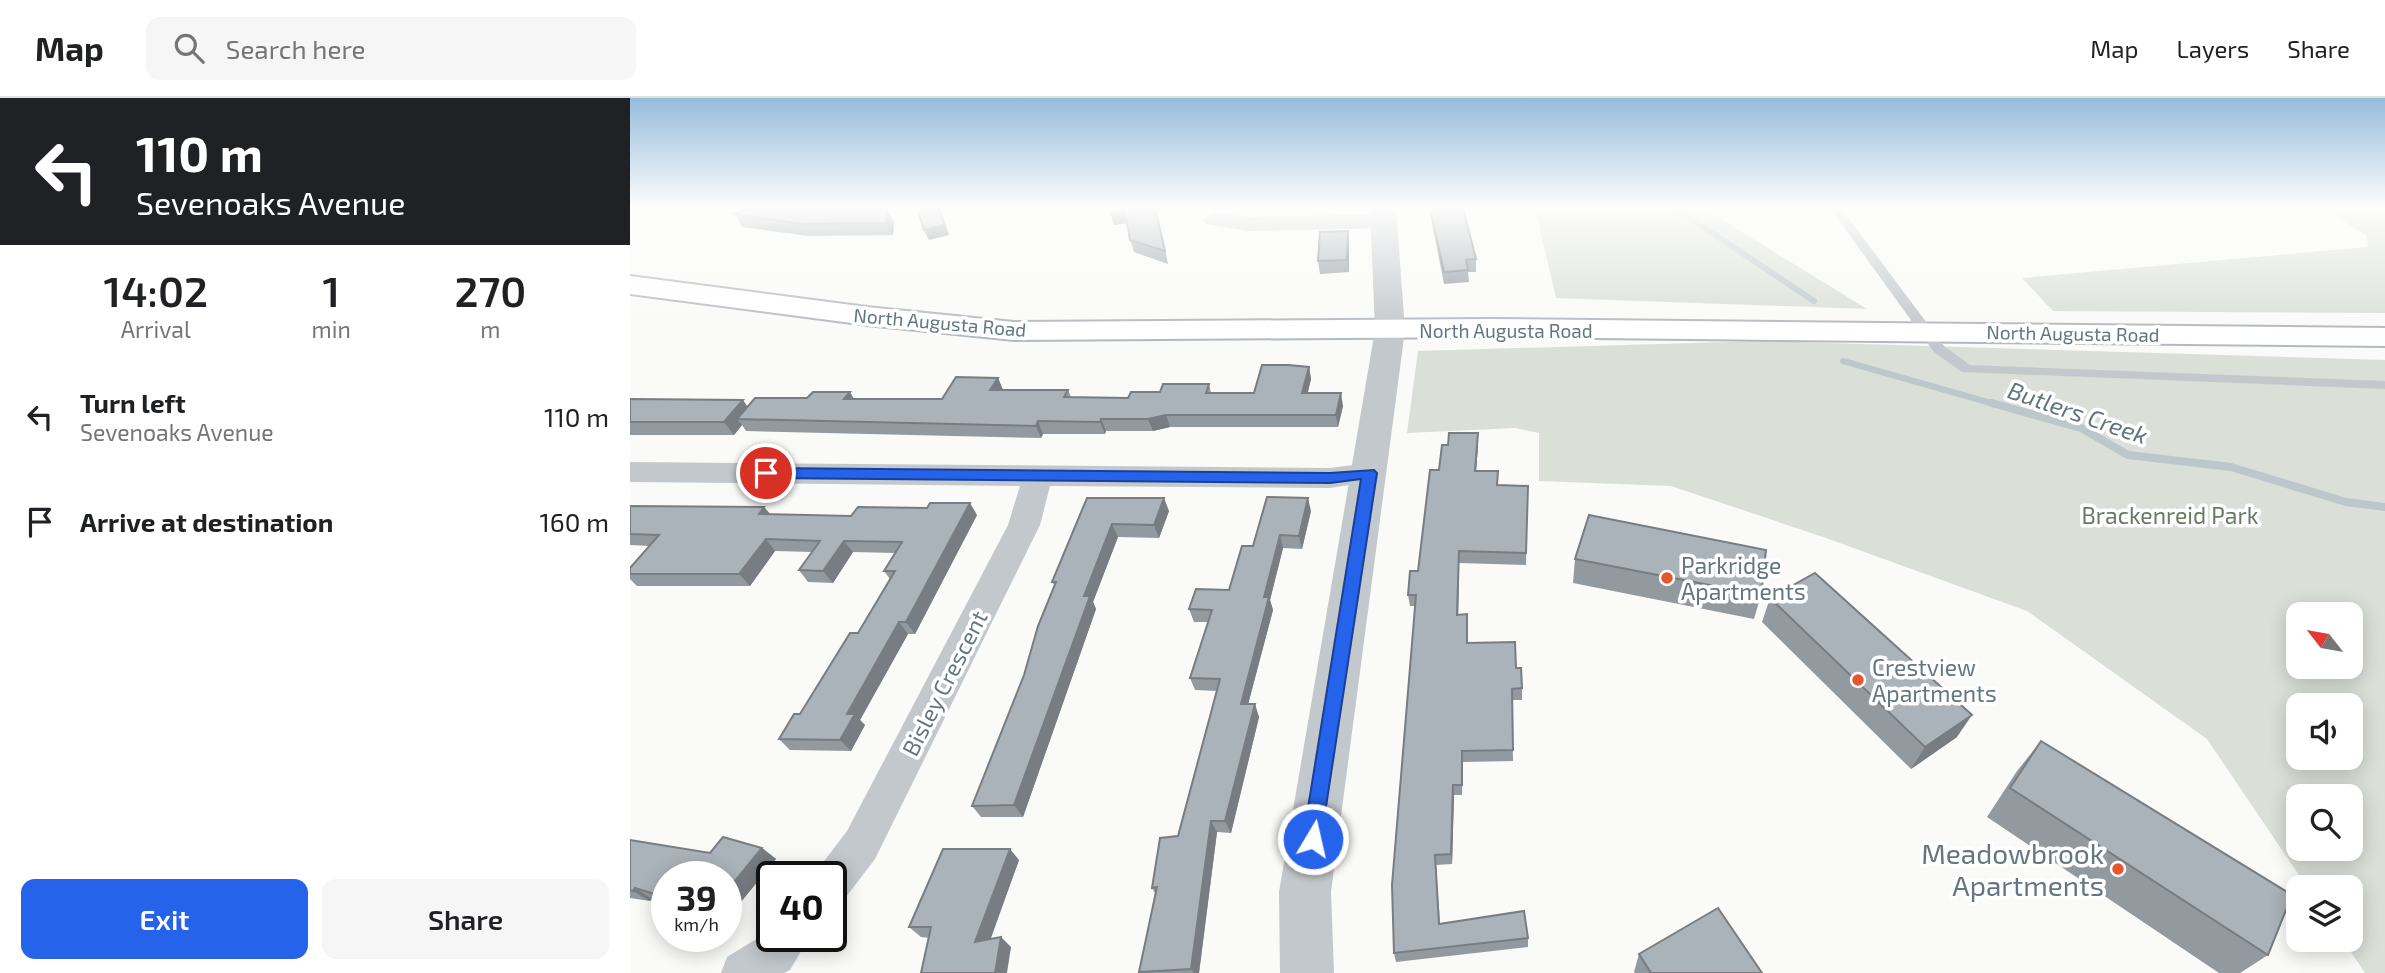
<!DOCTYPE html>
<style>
body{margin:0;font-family:"Exo 2",sans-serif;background:#f6f6f6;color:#202124;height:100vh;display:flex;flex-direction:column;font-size:26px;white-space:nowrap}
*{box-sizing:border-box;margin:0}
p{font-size:23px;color:#757577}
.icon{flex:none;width:38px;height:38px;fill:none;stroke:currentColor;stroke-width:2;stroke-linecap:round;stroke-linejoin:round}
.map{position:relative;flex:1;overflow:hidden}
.details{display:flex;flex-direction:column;background:#fff;width:630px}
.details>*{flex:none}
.guide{background:#202124;color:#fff;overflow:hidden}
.needle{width:46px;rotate:301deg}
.controls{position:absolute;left:1656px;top:504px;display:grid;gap:14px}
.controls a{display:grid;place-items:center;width:77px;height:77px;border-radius:14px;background:#fff;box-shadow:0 4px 18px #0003;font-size:35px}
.speed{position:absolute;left:21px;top:763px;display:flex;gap:14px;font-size:35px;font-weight:700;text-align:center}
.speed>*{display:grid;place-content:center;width:91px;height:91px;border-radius:50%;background:#fff;box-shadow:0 4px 18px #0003;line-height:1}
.speed small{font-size:18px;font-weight:400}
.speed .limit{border:4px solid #111;border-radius:10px;background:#fff;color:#111}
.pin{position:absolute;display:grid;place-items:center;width:60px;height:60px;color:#fff;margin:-30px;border:4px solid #fff;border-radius:50%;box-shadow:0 2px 7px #0007}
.me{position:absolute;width:77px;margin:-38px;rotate:9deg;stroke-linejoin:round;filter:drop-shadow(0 0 5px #0008)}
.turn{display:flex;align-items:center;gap:24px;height:147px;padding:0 21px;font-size:32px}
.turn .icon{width:91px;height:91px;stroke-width:2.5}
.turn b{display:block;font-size:49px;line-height:60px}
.eta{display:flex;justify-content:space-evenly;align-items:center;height:119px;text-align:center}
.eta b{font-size:42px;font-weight:600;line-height:49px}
.action{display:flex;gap:14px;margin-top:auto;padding:14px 21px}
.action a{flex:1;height:80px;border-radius:14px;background:#2563eb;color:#fff;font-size:28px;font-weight:600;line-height:80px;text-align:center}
.action a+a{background:#f6f6f6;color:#202124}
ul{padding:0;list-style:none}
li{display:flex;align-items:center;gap:21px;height:105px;padding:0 21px}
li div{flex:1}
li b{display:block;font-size:26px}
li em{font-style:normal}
header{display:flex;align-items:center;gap:42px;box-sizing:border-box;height:98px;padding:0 35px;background:#fff;border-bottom:2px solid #e0e0e0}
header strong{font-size:33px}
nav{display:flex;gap:38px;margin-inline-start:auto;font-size:24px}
.search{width:490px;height:63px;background:#f6f6f6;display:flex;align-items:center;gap:18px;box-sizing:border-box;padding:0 24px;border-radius:14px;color:#757577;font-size:26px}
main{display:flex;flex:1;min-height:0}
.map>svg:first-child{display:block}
</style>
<header>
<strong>Map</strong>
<div class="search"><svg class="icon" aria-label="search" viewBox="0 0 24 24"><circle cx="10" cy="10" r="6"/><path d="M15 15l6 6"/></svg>Search here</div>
<nav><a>Map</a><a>Layers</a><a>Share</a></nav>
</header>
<main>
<section class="details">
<div class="guide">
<div class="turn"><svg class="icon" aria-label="left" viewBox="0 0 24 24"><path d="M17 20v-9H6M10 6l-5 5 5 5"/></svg><div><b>110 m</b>Sevenoaks Avenue</div></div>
</div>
<div class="eta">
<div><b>14:02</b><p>Arrival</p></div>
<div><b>1</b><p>min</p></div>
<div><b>270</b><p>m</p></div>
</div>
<ul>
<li><svg class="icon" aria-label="left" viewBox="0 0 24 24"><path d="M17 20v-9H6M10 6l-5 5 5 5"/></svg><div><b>Turn left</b><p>Sevenoaks Avenue</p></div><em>110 m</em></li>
<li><svg class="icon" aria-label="arrive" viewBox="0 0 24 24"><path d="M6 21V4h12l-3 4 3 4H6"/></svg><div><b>Arrive at destination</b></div><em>160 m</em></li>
</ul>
<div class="action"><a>Exit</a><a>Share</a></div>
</section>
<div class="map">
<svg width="1755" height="875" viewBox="0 0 1755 875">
<rect width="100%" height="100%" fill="#fafaf8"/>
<!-- green -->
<g fill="#dadfd7" fill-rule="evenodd">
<path d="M 905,110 L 1073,110 L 1237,211 L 926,200 Z"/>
<path d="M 1693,110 L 1755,110 L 1755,215 L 1423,213 L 1392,180 L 1738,149 L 1737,138 Z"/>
<path d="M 1132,243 L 1755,262 L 1755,875 L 1735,875 L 1713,842 L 1720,842 L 1720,789 L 1677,789 L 1577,641 L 1397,513 L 1196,440 L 1041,388 L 909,383 L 909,335 L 885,330 L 777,335 L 788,253 ZM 1668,516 L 1720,516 L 1720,569 L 1668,569 ZM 1668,607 L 1720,607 L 1720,660 L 1668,660 ZM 1668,698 L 1720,698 L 1720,751 L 1668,751 Z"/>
</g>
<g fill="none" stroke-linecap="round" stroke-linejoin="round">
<!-- stream-far1 -->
<g stroke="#bbc7cb" stroke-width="6">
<path d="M 1045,110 L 1184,203"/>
<path d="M 1213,263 L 1368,307"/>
</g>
<!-- stream -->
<path stroke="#bbc7cb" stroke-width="8" d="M 1362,305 L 1451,330 L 1498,357 L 1601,369 L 1716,404 L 1755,409"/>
<defs>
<path id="secondary" d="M 0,178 L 237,209 L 384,224 L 859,221 L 1755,230 L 1755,248 L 859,239 L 384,242 L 237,227 L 0,196 Z"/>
</defs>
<!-- secondary casing -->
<use href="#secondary" stroke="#b3babf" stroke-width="4"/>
<!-- service -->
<path fill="#c3c8cc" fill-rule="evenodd" d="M 1200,110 L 1211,110 L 1314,248 L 1340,267 L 1755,283 L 1755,291 L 1332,274 L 1304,254 Z"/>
<!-- minor -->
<g fill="#c3c8cc" fill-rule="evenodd">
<path d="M 584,114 L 618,119 L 754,116 L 765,123 L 754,130 L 618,133 L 576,126 L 573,121 Z"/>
<path d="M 0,364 L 700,370 L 739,365 L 749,368 L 754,375 L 749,382 L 700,390 L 420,388 L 410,427 L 245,761 L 216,799 L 201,804 L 201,779 L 182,779 L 217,733 L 378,427 L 390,388 L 0,384 Z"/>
<path d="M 142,824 L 142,838 L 180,838 L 160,872 L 154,875 L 91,875 L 97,859 L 128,840 Z"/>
</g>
<!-- tertiary -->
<path fill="#c3c8cc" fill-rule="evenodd" d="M 740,110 L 766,110 L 775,232 L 701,794 L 704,875 L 650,875 L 649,794 L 745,232 Z"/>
<!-- secondary -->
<use href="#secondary" fill="#fff" fill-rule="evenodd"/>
</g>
<!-- wall -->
<g fill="#929a9f">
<path d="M 103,110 L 248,110 L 257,112 L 264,124 L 263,137 L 179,138 L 112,129 L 105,116 L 111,113 Z"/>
<path d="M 480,110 L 533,110 L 527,114 L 538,166 L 504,154 L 500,142 L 497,125 L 484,127 Z"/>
<path d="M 799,110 L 833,110 L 846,161 L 846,174 L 838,174 L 839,184 L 814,186 Z"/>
<path d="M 718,133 L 719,145 L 719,174 L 690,176 L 688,163 Z"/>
<path d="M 679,269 L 681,281 L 677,295 L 713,308 L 708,329 L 540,329 L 523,333 L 476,333 L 475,336 L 413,336 L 411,340 L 116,333 L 112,327 L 104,337 L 0,337 L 0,301 L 117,309 L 177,300 L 312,301 L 368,280 L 373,292 L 438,292 L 441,299 L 498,300 L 579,286 L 581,295 L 624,295 Z"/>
<path d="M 848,347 L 846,373 L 868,387 L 898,388 L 896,467 L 829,465 L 828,517 L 837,516 L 837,545 L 886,570 L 892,590 L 892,602 L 882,602 L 883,663 L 833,664 L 832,697 L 824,697 L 822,766 L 806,767 L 810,826 L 898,840 L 898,849 L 766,864 L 764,855 L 785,508 L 780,508 L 778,497 L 788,473 L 809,372 Z"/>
<path d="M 457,400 L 539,413 L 529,440 L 488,439 L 463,504 L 466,511 L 393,719 L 351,719 L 342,708 L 394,577 L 425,488 L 422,484 Z"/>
<path d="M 0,408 L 134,409 L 140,416 L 221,418 L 347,417 L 285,536 L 278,536 L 230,622 L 235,627 L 221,653 L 160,652 L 149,641 L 170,616 L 228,535 L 260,481 L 254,473 L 265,455 L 223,454 L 203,485 L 178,484 L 169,472 L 182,454 L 145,453 L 120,488 L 7,488 L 0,481 L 0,470 L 19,448 L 0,447 Z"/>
<path d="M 681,413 L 672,451 L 653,450 L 640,502 L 643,512 L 618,606 L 629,619 L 601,735 L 587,734 L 569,875 L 510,875 L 525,795 L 522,790 L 548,738 L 587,593 L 565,592 L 560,580 L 578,524 L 564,524 L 559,511 L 599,492 L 623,448 Z"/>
<path d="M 945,461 L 1131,497 L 1124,521 L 943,485 Z"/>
<path d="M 1140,500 L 1327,639 L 1281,671 L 1132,524 Z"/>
<path d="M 1411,643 L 1638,857 L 1610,875 L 1589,875 L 1357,719 L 1387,673 Z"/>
<path d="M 0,742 L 80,755 L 132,750 L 146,761 L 96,822 L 96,779 L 37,779 L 37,805 L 22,801 L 20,803 L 0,800 Z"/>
<path d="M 389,762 L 360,841 L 381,849 L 291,839 L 279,829 Z"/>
<path d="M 1009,856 L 1132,875 L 1005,875 L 1004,874 Z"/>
</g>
<!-- shaded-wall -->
<g fill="#777d82">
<path d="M 309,110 L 310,110 L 319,137 L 299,142 L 294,132 Z"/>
<path d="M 525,110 L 533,110 L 527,114 L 538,166 Z"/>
<path d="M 257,112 L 264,124 L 263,137 L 256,125 Z"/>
<path d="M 495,113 L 498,125 L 484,127 L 480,115 Z"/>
<path d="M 718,133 L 719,145 L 719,174 L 717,162 Z"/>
<path d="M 679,269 L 681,281 L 675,307 L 672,295 Z"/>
<path d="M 368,280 L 373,292 L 360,292 Z"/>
<path d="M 220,294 L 227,306 L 214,301 Z"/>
<path d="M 711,295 L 713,308 L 708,329 L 706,317 Z"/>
<path d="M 113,302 L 122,315 L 107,321 L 112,327 L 104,337 L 94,324 Z"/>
<path d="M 536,317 L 540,329 L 523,333 L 518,321 Z"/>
<path d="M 471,321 L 476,333 L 475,336 L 470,324 Z"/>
<path d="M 408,323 L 413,336 L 411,340 L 406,328 Z"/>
<path d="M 848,335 L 848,347 L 845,385 L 845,373 Z"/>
<path d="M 534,400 L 539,413 L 529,440 L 524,427 Z"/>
<path d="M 678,400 L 681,413 L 672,451 L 669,438 Z"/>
<path d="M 340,405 L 347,417 L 285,536 L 276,524 Z"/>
<path d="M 134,409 L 144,421 L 129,416 Z"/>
<path d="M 482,426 L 488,439 L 463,504 L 466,511 L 393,719 L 384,707 L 454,498 Z"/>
<path d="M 650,437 L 653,450 L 640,502 L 643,512 L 615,618 L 611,606 L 634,499 Z"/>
<path d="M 136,441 L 145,453 L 120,488 L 109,476 Z"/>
<path d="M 214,443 L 223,454 L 203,485 L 193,473 Z"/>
<path d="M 829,453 L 829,465 L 828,528 L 827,517 Z"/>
<path d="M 269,524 L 278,536 L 230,622 L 235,627 L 221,653 L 210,642 L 217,616 Z"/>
<path d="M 625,606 L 629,619 L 601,735 L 595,723 Z"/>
<path d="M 1342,617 L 1327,639 L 1281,671 L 1295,649 Z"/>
<path d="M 823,687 L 824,697 L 822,766 L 821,756 Z"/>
<path d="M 581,723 L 587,734 L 569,875 L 564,875 L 561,871 Z"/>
<path d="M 132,750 L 146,761 L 96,822 L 96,794 Z"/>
<path d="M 380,751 L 389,762 L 356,854 L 345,844 Z"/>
<path d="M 5,790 L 22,801 L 20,803 L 3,793 Z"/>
<path d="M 371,839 L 381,849 L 377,875 L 365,875 Z"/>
</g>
<!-- building -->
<g fill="#aab3b9" stroke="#777d82" stroke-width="2">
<path d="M 118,110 L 245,110 L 257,112 L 256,125 L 172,126 L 105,116 Z"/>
<path d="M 287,110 L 309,110 L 315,127 L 294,132 Z"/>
<path d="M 480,110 L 525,110 L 535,153 L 500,142 L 495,113 L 480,115 Z"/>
<path d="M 800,110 L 833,110 L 846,161 L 836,162 L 838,172 L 814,174 Z"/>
<path d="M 718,133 L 717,162 L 688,163 L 690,134 Z"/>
<path d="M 632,267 L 658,267 L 679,269 L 672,295 L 711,295 L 706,317 L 536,317 L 518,321 L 471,321 L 470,324 L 408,323 L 406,328 L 107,321 L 125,300 L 177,300 L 183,294 L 220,294 L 214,301 L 312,301 L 326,279 L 368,280 L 360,292 L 438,292 L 434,299 L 498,300 L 501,294 L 530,294 L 533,286 L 579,286 L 576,295 L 624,295 Z"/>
<path d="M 0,301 L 113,302 L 94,324 L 0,324 Z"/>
<path d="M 819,335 L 848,335 L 845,373 L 868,373 L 867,387 L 898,388 L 896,455 L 829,453 L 827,517 L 837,516 L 837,545 L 885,544 L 886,570 L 891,570 L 892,590 L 882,591 L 883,652 L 832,653 L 832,687 L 823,687 L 821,756 L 805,757 L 809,826 L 894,813 L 898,840 L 764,855 L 762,787 L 786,497 L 778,497 L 780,473 L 788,473 L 800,372 L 809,372 L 812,347 L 818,347 Z"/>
<path d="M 637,399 L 678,400 L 669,438 L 650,437 L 634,499 L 639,499 L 611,606 L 625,606 L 595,723 L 581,723 L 561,871 L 509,874 L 527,789 L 522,790 L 530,740 L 548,738 L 590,581 L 560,580 L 582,512 L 559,511 L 566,491 L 599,492 L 612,448 L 623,448 Z"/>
<path d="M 457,400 L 534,400 L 524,427 L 482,426 L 454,498 L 460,498 L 384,707 L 342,708 L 394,577 L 408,528 L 426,484 L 422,484 Z"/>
<path d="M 300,405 L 340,405 L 276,524 L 269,524 L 217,616 L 225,616 L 210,642 L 149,641 L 164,616 L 170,616 L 220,535 L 228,535 L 265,473 L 254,473 L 272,444 L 214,443 L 193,473 L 169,472 L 190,443 L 136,441 L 109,476 L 0,476 L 0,470 L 29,437 L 0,436 L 0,408 L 134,409 L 129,416 L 221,418 L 228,409 L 297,410 Z"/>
<path d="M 959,417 L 1136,452 L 1131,497 L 945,461 Z"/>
<path d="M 1185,475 L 1342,617 L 1295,649 L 1140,500 Z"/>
<path d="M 1411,643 L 1662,797 L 1638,857 L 1380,690 Z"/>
<path d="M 93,739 L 132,750 L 96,794 L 96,779 L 37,779 L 37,800 L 5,790 L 3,793 L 0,792 L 0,742 L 80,755 Z"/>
<path d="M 313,751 L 380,751 L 345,844 L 371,839 L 365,875 L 291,875 L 301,829 L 279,829 Z"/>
<path d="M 1088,810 L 1132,875 L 1021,875 L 1009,856 Z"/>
</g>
<!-- sky -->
<linearGradient id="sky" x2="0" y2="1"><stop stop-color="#96bcdc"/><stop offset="0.47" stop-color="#fdfdfc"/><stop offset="1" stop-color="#fdfdfc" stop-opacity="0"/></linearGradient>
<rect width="1755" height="233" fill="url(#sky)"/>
<!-- route -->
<path fill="#2563eb" stroke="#184099" stroke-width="2" d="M 136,370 L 700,375 L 744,372 L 747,375 L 690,748 L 683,751 L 676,748 L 673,741 L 731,381 L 700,385 L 136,380 L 129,375 Z"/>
<!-- markers -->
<g fill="#e4572e" stroke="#fff" stroke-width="2.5">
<circle cx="1037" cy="480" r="7"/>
<circle cx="1228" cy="582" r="7"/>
<circle cx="1488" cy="771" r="7"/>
</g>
<g text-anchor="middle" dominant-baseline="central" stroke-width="7" stroke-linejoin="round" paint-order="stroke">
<!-- far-street labels -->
<g font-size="19" fill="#657683" stroke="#fff">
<text transform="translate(310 224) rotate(5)">North Augusta Road</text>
<text x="876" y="232">North Augusta Road</text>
<text transform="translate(1443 235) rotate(1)">North Augusta Road</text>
</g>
<!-- park labels -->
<g font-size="23" fill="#687a64" stroke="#fff">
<text x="1540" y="417">Brackenreid Park</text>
</g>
<!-- poi labels -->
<g font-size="23" fill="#657683" stroke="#fff" text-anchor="start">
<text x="1051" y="467">Parkridge<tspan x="1051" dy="26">Apartments</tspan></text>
<text x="1242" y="569">Crestview<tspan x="1242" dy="26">Apartments</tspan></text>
</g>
<!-- street labels -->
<g font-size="23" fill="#657683" stroke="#fff">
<text transform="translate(314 585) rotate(-63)">Bisley Crescent</text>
</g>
<!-- water labels -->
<g font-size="24" font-style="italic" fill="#60757c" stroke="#fff">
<text transform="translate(1448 314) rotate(19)">Butlers Creek</text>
</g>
<!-- near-poi labels -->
<g font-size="28" fill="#657683" stroke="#fff" text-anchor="end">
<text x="1474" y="755">Meadowbrook<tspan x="1474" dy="32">Apartments</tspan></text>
</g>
</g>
</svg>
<div class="controls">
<a><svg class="needle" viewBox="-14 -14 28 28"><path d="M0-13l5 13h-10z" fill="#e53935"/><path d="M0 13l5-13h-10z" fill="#757577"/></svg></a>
<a><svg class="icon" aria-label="sound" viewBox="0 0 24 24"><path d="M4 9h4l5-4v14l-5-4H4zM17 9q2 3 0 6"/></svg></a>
<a><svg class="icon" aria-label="search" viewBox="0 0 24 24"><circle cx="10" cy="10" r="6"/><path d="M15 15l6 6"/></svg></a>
<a><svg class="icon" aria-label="layers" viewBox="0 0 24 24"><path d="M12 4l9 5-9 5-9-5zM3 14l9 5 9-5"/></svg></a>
</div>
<div class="speed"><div>39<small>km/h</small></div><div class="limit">40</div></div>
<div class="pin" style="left:136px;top:375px;background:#d93025"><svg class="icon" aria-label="arrive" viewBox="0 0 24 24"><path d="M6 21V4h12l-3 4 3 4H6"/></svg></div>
<svg class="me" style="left:683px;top:741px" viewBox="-20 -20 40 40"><circle r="17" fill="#2563eb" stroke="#fff" stroke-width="3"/><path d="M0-11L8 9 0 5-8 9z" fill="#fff"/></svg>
</div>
</main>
